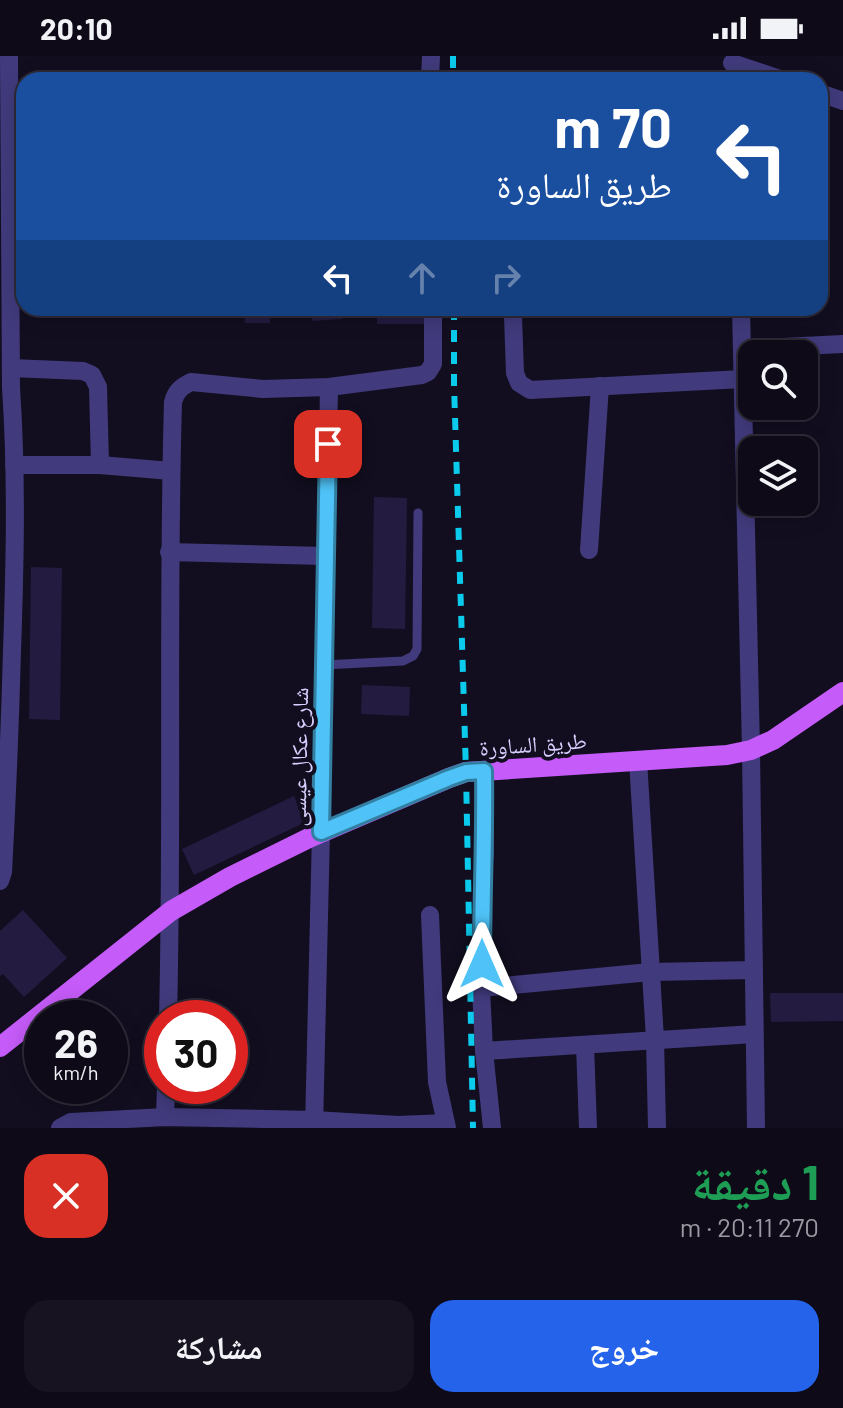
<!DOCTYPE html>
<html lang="ar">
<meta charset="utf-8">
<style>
body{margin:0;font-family:Barlow,"Noto Naskh Arabic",sans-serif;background:#171321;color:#f1f3f6;direction:rtl;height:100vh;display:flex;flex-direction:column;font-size:30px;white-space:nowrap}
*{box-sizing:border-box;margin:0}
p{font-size:26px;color:#9b9aa2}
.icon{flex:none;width:44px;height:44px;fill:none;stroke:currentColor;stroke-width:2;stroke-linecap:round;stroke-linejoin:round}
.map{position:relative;height:1072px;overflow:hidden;direction:ltr}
.drawer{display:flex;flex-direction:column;background:#0e0a18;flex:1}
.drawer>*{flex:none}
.guide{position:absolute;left:16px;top:16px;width:812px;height:244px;border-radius:24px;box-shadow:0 4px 20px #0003,0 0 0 2px #2e2b37;direction:rtl;background:#1a4fa0;color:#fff;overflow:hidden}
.buttons{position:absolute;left:738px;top:284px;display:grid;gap:16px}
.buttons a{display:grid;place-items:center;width:80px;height:80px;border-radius:16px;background:#0e0a18;box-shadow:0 4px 20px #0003,0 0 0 2px #2e2b37;font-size:40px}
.speed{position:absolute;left:24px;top:944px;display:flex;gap:16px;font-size:40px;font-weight:700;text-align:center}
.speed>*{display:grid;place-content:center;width:104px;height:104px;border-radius:50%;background:#0e0a18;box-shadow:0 4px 20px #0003,0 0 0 2px #2e2b37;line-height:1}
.speed small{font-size:20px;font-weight:400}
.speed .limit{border:12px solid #d22;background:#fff;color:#111}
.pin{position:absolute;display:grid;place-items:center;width:68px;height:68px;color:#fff;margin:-34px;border-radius:16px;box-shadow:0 4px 12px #0006}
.me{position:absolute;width:88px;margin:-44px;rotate:0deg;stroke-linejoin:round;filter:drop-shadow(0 0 6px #0008)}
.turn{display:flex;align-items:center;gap:28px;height:168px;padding:0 24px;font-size:36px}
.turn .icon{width:104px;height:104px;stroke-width:2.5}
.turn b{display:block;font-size:56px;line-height:68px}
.lanes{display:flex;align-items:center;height:76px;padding:0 24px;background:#0003;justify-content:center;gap:40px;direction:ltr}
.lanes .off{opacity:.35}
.round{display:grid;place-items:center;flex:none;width:84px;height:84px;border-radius:24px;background:#171321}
.headline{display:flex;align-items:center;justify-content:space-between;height:136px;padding:0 24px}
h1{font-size:48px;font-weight:700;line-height:60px;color:#1e9e55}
.primary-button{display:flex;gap:16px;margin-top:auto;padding:16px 24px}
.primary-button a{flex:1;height:92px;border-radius:24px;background:#2563eb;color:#fff;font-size:32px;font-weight:700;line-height:92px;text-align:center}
.primary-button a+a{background:#171321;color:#f1f3f6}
.status{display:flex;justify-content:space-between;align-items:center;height:56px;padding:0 40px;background:#0e0a18;direction:ltr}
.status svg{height:22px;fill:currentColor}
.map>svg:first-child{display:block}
</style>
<div class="status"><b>20:10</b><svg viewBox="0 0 49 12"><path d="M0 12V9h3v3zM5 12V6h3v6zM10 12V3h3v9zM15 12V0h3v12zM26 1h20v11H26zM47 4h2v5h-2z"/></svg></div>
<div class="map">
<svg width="843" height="1072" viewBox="0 0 843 1072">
<rect width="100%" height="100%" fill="#120e20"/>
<!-- building -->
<g fill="#241b40">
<path d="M 244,252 L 270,252 L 270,267 L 245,267 Z"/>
<path d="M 312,252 L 341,252 L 342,263 L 312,265 Z"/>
<path d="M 377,252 L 428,252 L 429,268 L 377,268 Z"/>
<path d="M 374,441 L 407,442 L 405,573 L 372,572 Z"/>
<path d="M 31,511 L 62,512 L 60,664 L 29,663 Z"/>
<path d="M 362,629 L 410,631 L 409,660 L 361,658 Z"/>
<path d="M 294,740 L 306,766 L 194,819 L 182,793 Z"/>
<path d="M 23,854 L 67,902 L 24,941 L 3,918 L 0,920 L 0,875 Z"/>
<path d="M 770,937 L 843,937 L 843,965 L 771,966 Z"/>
</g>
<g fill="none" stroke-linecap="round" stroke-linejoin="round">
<!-- service -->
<path stroke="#413b7d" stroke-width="9" d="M 323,609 L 403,605 L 413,600 L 417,593 L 418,457"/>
<!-- minor -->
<g stroke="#413b7d" stroke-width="18">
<path d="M 732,7 L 783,24"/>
<path d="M 430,24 L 431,0"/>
<path d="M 820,37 L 843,45"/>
<path d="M 741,252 L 751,694 L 756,1072"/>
<path d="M 513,260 L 515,317 L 519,327 L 530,334 L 743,323"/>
<path d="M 742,293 L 843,288"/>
<path d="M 11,312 L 83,315 L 92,319 L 98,331 L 100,409"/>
<path d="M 14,409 L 100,409 L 171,415"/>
<path d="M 589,494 L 600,330"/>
<path d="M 169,496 L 325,500"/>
<path d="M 638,704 L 655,983 L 657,1072"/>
<path d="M 484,715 L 485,797 L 482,833 L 481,932 L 484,995 L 492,1072"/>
<path d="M 0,825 L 3,816 C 7,742 10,669 12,595 C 15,507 17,419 11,332 L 9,0"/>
<path d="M 430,859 L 437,1026 L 447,1072"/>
<path d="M 481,932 L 650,916 L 754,914"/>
<path d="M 168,962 C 173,757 167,551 173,346 C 176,335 181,331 191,326 L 263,333 L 329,331 L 422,319 L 428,316 L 433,308 L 433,252"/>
<path d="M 585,989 L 588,1072"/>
<path d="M 484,995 L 754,978"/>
<path d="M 165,1061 L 166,1030"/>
<path d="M 60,1072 L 71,1066 L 165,1061 L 314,1064 L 398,1069 L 446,1067"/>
<path d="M 314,1072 L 321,776 L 329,331"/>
</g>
<!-- primary -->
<path stroke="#c55bf8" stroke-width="20" d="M 0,991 L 171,855 L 230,821 L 311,781 L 449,722 L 466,716 L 727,699 L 751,694 L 773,684 L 843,636"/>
<!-- rail -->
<g stroke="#0bcbed" stroke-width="6" stroke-dasharray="12 10" stroke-linecap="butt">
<path d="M 453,0 L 453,24"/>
<path d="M 454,252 L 454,328 L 466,716 L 473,1072"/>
</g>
</g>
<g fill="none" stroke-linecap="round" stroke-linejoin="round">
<defs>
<path id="route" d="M 328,388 L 321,776 L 449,722 L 466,716 L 484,715 C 485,780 482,843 482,908"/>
</defs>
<!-- route casing -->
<use href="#route" stroke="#337fa1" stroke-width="20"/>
<!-- route -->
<use href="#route" stroke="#4fc3f7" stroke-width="14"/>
</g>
<g text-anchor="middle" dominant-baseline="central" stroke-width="8" stroke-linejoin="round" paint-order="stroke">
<!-- street labels -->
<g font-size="22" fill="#d7cffd" stroke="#120e20">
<text transform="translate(533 687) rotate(-4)">طريق الساورة</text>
<text transform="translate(298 701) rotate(-89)">شارع عكال عيسى</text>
</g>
</g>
</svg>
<div class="buttons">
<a><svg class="icon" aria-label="search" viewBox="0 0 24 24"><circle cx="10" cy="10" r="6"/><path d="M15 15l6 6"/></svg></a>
<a><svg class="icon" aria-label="layers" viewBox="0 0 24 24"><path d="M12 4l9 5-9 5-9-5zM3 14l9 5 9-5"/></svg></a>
</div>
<div class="speed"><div>26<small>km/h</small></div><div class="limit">30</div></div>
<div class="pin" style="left:328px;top:388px;background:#d93025"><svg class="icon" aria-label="arrive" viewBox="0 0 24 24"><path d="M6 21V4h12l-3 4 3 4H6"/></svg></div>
<svg class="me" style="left:482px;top:908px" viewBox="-20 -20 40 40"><path d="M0-17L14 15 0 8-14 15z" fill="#4fc3f7" stroke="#fff" stroke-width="4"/></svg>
<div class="guide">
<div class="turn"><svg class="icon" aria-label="left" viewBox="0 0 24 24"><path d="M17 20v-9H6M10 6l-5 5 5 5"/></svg><div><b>70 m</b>طريق الساورة</div></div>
<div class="lanes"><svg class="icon" aria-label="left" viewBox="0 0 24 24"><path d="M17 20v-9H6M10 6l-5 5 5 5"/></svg><svg class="icon off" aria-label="ahead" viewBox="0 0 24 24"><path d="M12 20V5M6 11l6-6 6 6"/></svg><svg class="icon off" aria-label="right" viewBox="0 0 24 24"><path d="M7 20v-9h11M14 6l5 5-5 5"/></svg></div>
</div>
</div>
<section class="drawer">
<div class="headline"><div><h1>1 دقيقة</h1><p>270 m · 20:11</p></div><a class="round" style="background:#d93025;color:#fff"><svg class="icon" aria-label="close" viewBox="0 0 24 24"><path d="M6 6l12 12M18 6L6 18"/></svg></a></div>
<div class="primary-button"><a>خروج</a><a>مشاركة</a></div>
</section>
